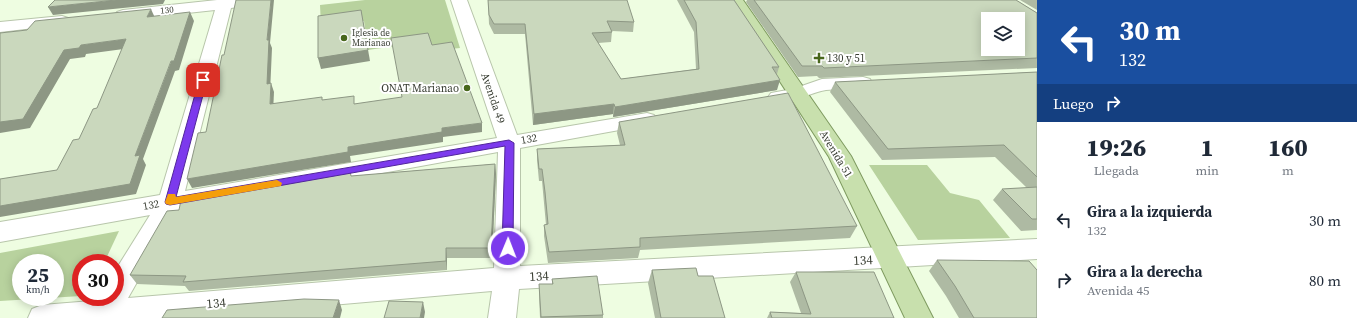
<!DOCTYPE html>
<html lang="es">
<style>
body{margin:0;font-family:"Source Serif 4",serif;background:#f6f6f7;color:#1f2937;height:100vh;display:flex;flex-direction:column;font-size:15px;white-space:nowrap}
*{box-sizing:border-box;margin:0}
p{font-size:13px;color:#747a83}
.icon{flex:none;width:22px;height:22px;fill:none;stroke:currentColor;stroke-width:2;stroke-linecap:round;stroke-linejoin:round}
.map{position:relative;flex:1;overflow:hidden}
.drawer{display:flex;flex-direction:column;background:#fff;width:320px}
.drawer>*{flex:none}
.hud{background:#1a4fa0;color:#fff;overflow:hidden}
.tools{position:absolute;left:981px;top:12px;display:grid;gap:8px}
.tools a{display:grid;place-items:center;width:44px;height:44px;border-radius:0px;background:#fff;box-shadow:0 2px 10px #0003;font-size:20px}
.speed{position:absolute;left:12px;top:254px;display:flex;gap:8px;font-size:20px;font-weight:700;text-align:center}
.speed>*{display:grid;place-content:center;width:52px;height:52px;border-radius:50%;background:#fff;box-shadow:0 2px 10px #0003;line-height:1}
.speed small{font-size:10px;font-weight:400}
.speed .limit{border:6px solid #d22;background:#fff;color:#111}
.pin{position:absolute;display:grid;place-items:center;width:34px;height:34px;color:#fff;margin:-17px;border-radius:8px;box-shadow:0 2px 6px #0006}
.me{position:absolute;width:44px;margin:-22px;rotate:1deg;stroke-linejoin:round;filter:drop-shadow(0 0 3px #0008)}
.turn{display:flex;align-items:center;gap:14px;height:84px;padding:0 16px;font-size:18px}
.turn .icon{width:52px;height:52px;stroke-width:2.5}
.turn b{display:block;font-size:28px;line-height:34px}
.then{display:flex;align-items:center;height:38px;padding:0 16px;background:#0003;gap:8px;font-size:15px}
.eta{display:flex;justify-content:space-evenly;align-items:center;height:68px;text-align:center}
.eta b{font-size:24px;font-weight:800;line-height:28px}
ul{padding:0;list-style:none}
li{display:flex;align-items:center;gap:12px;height:60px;padding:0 16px}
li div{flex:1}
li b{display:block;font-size:15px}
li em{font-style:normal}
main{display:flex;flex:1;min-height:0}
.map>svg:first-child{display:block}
</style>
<main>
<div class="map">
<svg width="1037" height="318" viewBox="0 0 1037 318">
<rect width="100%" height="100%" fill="#eefde1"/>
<!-- green -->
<g fill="#b8d29e" fill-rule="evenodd">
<path d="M 365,0 L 445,0 L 460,48 L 432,51 L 429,41 L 368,50 L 364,21 L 321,26 L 320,5 Z"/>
<path d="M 869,165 L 927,165 L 950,193 L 979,200 L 1010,238 L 918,240 Z"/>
<path d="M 119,231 L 104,263 L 81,263 L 81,296 L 0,301 L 0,253 ZM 21,263 L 55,263 L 55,297 L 21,297 Z"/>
</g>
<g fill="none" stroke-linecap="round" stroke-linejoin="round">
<defs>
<g id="minor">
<path d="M 217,0 L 271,0 L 268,3 L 231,8 L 185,191 L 497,138 L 451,0 L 467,0 L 517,135 L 647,113 L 654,115 L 657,119 L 654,123 L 647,125 L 520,148 L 520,266 L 1037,239 L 1037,259 L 519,289 L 516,318 L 488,318 L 492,291 L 184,318 L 28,318 L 32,309 L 42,305 L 104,300 L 102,297 L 115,297 L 115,271 L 150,215 L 0,242 L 0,222 L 160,195 L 215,10 L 123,20 L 117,18 L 115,15 L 117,12 L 123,10 ZM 498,152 L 494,268 L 128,298 L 178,210 Z"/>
<path d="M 62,16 L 68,18 L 70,21 L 68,24 L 0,32 L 0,22 Z"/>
<path d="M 863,77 L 870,79 L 872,83 L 870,87 C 855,91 840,88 826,90 C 807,93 791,106 771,101 L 768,97 L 771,93 L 793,89 L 822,79 Z"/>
</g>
<path id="major" d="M 727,0 L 743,0 L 851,156 L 933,318 L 905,318 L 829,157 Z"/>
</defs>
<!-- minor casing -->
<use href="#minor" stroke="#b8c6ab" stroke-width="2"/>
<!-- major casing -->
<use href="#major" stroke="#7e9a5f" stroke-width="2"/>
<!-- minor -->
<use href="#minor" fill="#fff" fill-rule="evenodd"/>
<!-- major -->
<use href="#major" fill="#c8e0ad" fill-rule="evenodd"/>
</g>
<!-- wall -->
<g fill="#aebaa3">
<path d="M 488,0 L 634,22 L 633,32 L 612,31 L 611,42 L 598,43 L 621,79 L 696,69 L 694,32 L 677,0 L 734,0 L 779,67 L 777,74 L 777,90 L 613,117 L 613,114 L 533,125 L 525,34 L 494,34 L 489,24 Z"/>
<path d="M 747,0 L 1016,0 L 1037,13 L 1037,68 L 819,78 L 817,76 L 798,77 L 746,2 Z"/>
<path d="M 1020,0 L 1037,0 L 1037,10 Z"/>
<path d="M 1037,72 L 1037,230 L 1021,231 L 993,200 L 1002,189 L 1027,188 L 995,157 L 882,160 L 830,92 L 835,82 Z"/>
<path d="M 619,122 L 857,226 L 850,238 L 640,250 L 638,258 L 548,263 L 544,236 L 544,225 L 546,225 L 542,181 L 539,181 L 537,160 L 537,149 L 620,145 L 617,133 Z"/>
<path d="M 495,164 L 496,174 L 492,258 L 447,258 L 447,270 L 189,291 L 185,286 L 137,284 L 130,275 L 179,210 L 352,176 Z"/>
<path d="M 937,260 L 1037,318 L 959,318 L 946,296 L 929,271 Z"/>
<path d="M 652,270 L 725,318 L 655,318 L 648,283 Z"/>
<path d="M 796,272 L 894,318 L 767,318 L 770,312 L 801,313 L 790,282 Z"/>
<path d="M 552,279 L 603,315 L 603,318 L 540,318 L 539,294 L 539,284 L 552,284 Z"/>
</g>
<!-- shaded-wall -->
<g fill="#8d9784">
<path d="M 116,0 L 165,0 L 163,4 L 53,15 L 48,7 Z"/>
<path d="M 271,0 L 274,0 L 270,43 L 272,48 L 270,93 L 267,84 L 267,40 Z"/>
<path d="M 151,9 L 155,18 L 147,17 Z"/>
<path d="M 361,10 L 370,61 L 321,69 L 318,58 Z"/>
<path d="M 190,12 L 194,21 L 179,70 L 175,71 L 143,159 L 146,165 L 136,194 L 0,217 L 0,206 L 135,156 Z"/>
<path d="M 126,39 L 131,48 L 86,54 L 85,57 L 70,59 L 30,128 L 0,133 L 0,122 L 64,50 L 81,45 Z"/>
<path d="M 780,80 L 777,90 L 613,117 L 615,107 Z"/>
<path d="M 271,83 L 274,92 L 273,113 L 270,104 Z"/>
<path d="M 614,104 L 613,114 L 533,125 L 534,114 Z"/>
<path d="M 482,123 L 482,132 L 443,137 L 443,142 L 350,156 L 351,162 L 192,188 L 187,179 L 442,128 Z"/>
<path d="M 495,164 L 496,174 L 492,258 L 491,248 Z"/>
<path d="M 446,248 L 447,258 L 447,270 L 446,261 Z"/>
<path d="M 339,300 L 342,310 L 340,318 L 333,318 Z"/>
<path d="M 423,302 L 425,312 L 424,318 L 420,318 Z"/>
</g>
<!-- building -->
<g fill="#cad8bd" stroke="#8d9784" fill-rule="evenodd">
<path d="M 55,0 L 116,0 L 48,7 Z"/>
<path d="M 236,0 L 271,0 L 267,40 L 269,40 L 267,84 L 271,83 L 270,104 L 322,97 L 322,100 L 354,96 L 354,104 L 402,97 L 391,38 L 428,33 L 432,45 L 452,42 L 482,123 L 442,128 L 442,132 L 348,147 L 348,152 L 187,179 L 198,133 L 206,132 L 222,55 L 224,55 Z"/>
<path d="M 488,0 L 627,0 L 634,22 L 607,21 L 612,32 L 592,33 L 621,79 L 699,69 L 696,22 L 684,0 L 734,0 L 779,67 L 772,67 L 780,80 L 615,107 L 614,104 L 534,114 L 525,24 L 494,24 L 489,15 Z"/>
<path d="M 754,0 L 1016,0 L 1037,13 L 1037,58 L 824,68 L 822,66 L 802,66 ZM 988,19 L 1018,19 L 1018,49 L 988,49 Z"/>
<path d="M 151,9 L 147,17 L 190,12 L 174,61 L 171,61 L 135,156 L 140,155 L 130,184 L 0,206 L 0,179 L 57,170 L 73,140 L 79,139 L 93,109 L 97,108 L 126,39 L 81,45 L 79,48 L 64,50 L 23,119 L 0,122 L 0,33 L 27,30 L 35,21 Z"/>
<path d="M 361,10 L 368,50 L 318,58 L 318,16 Z"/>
<path d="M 1037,72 L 1037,177 L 1004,145 L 888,149 L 835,82 Z"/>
<path d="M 788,93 L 857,226 L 640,238 L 640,247 L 549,252 L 544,225 L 548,224 L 545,192 L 542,169 L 539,169 L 537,149 L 625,145 L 619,122 Z"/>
<path d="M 495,164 L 491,248 L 446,248 L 446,261 L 183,282 L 186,276 L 130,275 L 167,211 L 179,210 L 181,200 L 350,171 L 351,176 Z"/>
<path d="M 1037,187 L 1037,219 L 1032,219 L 1002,189 Z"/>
<path d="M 937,260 L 1029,261 L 1037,270 L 1037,318 L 974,318 L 955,286 Z"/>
<path d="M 696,268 L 698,276 L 713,276 L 725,318 L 661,318 L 652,270 Z"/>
<path d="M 796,272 L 874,272 L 894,318 L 772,318 L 770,312 L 811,314 Z"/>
<path d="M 597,276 L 603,315 L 541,317 L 539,284 L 553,284 L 552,279 Z"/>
<path d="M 304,299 L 339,300 L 333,318 L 162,318 L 167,310 Z"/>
<path d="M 389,301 L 423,302 L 420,318 L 384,318 Z"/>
</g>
<!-- route -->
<path fill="#7c3aed" stroke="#51269a" d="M 203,78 L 207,80 L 176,197 L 509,140 L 514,143 L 513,248 L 511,251 L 508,252 L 504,251 L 502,248 L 505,146 L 170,205 L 166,204 L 165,202 L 199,80 Z"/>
<!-- slow -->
<path fill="#f59e0b" d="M 277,180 L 282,183 L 281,186 L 170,205 L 166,204 L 165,202 L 168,194 L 175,194 L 176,197 Z"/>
<!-- markers -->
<g fill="#48671c" stroke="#fff" stroke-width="1.5">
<circle cx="344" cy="38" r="4"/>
<path d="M817 52h4v4h4v4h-4v4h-4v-4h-4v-4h4z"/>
<circle cx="467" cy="88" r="4"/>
</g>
<g text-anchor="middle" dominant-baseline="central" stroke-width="4" stroke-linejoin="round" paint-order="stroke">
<!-- far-street labels -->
<g font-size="9" fill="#393e33" stroke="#fff">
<text transform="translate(167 10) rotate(-6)">130</text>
</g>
<!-- far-poi labels -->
<g font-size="9" fill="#393e33" stroke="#fff" text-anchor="start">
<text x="352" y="33">Iglesia de<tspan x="352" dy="10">Marianao</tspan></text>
</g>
<!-- poi labels -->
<g font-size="11" fill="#393e33" stroke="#fff" text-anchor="start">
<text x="827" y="58">130 y 51</text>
<text x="459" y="88" text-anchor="end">ONAT Marianao</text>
</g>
<!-- street labels -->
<g font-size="11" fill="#393e33" stroke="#fff">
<text transform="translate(493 98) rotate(71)">Avenida 49</text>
<text transform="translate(529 139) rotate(-10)">132</text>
<text transform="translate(836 154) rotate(59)">Avenida 51</text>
<text transform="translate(151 205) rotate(-10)">132</text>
</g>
<!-- near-street labels -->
<g font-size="13" fill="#393e33" stroke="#fff">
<text transform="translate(863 260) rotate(-3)">134</text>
<text transform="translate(539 276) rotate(-3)">134</text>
<text transform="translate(216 303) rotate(-5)">134</text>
</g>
</g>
</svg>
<div class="tools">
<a><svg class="icon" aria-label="layers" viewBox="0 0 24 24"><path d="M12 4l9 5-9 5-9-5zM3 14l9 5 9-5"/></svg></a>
</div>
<div class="speed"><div>25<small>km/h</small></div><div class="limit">30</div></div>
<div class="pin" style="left:203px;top:80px;background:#d93025"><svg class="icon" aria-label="arrive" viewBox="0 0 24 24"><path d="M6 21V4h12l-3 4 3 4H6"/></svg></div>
<svg class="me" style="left:508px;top:248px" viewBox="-20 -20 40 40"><circle r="17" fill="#7c3aed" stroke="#fff" stroke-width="3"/><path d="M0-11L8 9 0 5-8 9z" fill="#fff"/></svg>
</div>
<section class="drawer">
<div class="hud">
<div class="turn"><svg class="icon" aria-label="left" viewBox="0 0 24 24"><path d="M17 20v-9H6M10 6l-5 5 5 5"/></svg><div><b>30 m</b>132</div></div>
<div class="then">Luego<svg class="icon" aria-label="right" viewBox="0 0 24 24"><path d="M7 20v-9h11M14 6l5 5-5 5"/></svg></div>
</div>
<div class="eta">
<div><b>19:26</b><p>Llegada</p></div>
<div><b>1</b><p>min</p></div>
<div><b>160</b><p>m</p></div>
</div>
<ul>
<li><svg class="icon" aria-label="left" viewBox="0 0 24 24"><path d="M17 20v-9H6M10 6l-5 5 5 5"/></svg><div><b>Gira a la izquierda</b><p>132</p></div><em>30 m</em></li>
<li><svg class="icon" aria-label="right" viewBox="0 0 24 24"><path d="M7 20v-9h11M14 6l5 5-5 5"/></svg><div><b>Gira a la derecha</b><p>Avenida 45</p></div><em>80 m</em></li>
</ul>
</section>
</main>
